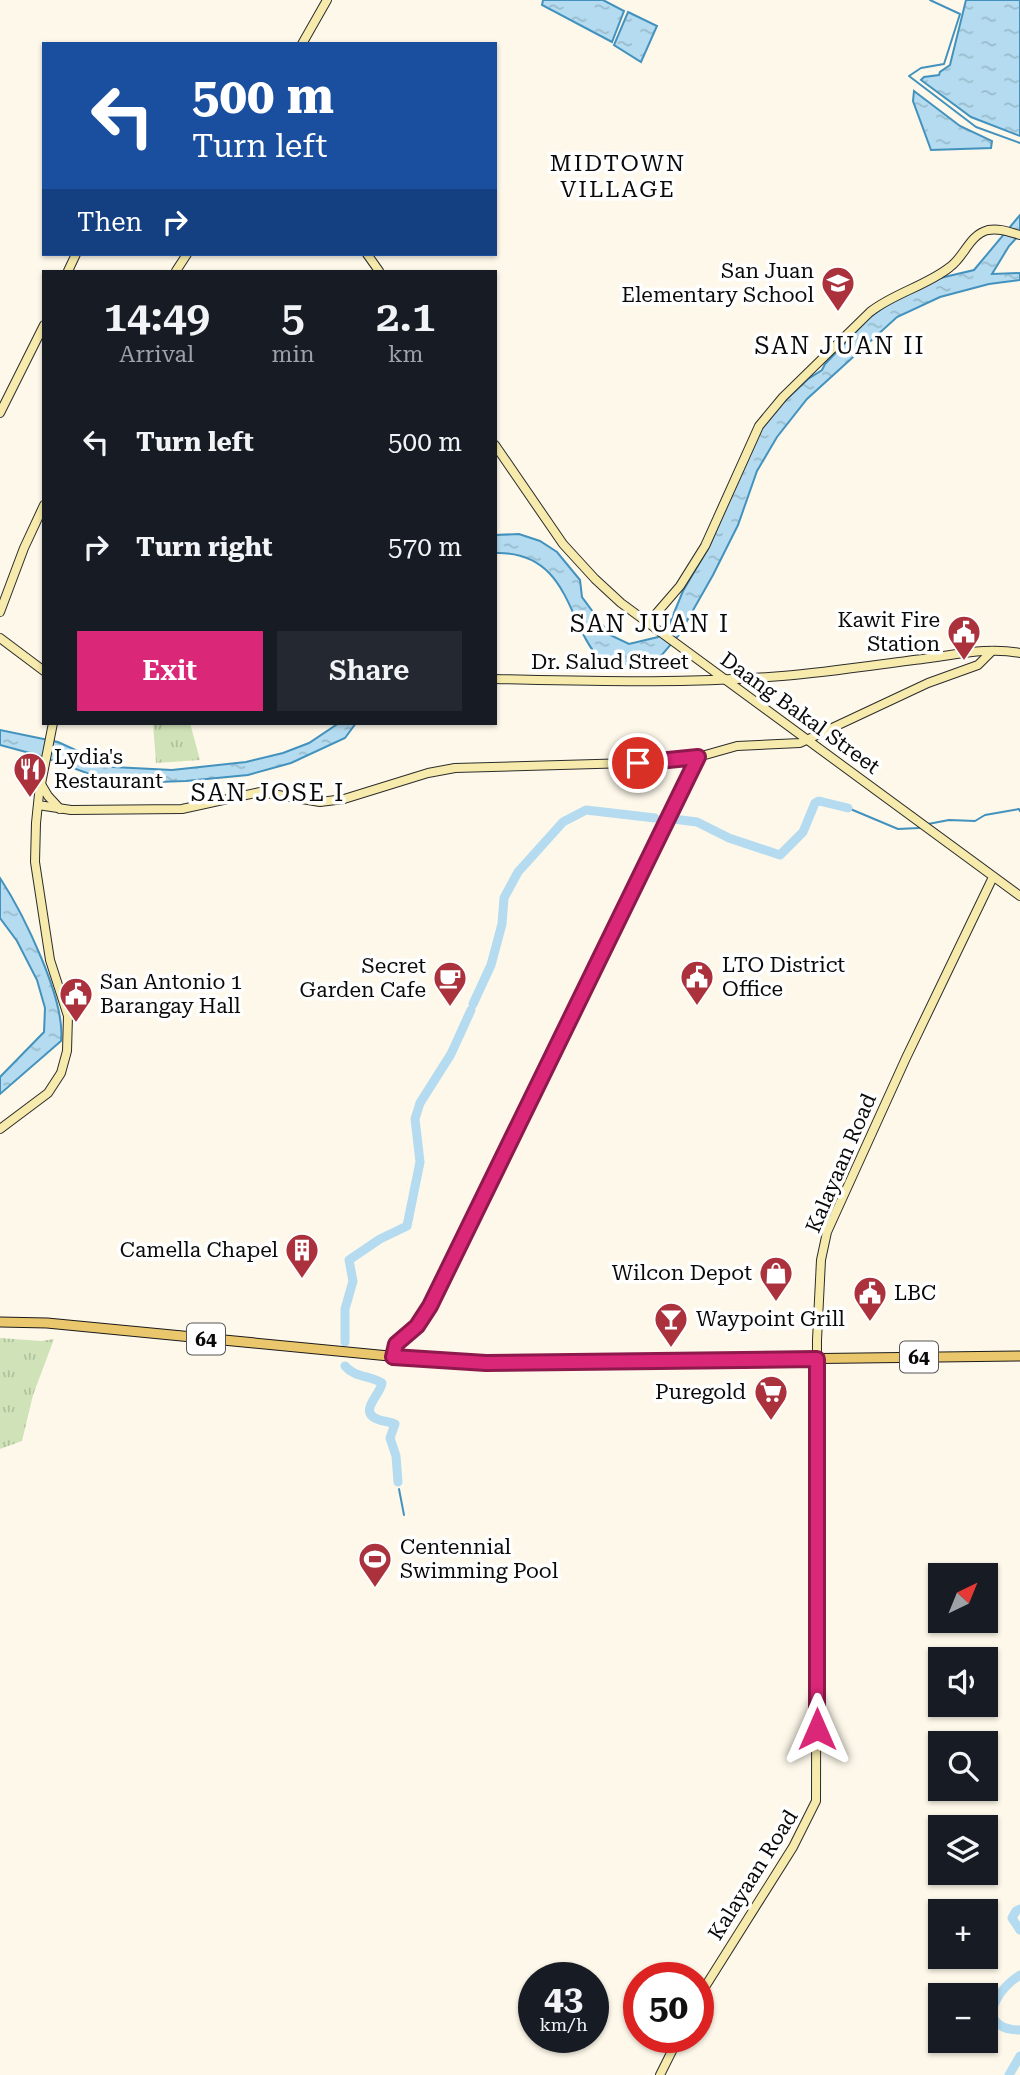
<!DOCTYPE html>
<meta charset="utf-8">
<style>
body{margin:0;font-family:"Roboto Serif",serif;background:#242831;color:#f1f3f6;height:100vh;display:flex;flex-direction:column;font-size:26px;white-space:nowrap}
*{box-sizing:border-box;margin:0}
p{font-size:23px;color:#9ea1a6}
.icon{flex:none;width:38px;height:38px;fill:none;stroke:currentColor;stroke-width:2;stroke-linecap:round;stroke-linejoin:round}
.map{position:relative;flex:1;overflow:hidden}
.panel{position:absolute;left:42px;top:270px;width:455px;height:455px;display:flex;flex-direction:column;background:#171b24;border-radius:0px;box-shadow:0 2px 5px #0004}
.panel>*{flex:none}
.guide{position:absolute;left:42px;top:42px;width:455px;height:214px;border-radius:0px;box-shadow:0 2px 5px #0004;background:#1a4fa0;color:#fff;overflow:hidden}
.needle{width:46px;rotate:43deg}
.buttons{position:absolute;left:928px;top:1563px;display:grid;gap:14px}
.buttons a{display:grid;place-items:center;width:70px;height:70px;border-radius:0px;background:#171b24;box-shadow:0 2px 5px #0004;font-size:35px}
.speed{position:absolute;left:518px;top:1962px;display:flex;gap:14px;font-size:35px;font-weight:700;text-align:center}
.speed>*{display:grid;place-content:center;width:91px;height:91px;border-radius:50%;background:#171b24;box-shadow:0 2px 5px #0004;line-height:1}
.speed small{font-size:18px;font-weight:400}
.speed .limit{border:10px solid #d22;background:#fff;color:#111}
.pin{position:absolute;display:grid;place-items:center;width:60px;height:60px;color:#fff;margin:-30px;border:4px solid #fff;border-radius:50%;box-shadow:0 2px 7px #0007}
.me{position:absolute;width:77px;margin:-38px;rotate:0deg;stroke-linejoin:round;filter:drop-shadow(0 0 5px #0008)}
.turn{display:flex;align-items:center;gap:24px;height:147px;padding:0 35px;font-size:32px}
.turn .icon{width:91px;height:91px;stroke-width:2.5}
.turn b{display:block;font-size:49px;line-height:60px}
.then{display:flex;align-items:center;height:66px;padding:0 35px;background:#0003;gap:14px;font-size:26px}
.eta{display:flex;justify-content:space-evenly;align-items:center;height:119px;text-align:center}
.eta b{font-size:42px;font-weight:600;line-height:49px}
.button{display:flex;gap:14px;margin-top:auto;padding:14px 35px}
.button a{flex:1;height:80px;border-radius:0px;background:#db2777;color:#fff;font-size:28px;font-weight:600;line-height:80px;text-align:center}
.button a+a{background:#242831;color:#f1f3f6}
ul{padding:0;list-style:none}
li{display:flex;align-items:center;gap:21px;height:105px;padding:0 35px}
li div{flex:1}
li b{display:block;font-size:26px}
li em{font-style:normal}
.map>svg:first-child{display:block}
</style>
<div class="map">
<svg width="1020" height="2075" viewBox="0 0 1020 2075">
<defs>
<pattern id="grass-tufts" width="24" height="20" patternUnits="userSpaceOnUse" patternTransform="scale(1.75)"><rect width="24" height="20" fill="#d0e3b8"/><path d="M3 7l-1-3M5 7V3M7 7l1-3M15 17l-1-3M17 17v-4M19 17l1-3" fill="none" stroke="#b1c19d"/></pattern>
<pattern id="water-ripples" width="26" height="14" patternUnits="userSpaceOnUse" patternTransform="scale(1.75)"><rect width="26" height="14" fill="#b4dbef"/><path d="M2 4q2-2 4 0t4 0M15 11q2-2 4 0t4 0" fill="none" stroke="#9bc"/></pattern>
</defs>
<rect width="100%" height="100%" fill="#fdf8ea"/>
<!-- grass -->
<g fill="url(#grass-tufts)">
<path d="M 153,723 L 190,723 L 200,760 L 156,763 Z"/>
<path d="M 0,1338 L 41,1341 L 54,1339 L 33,1395 L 22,1441 L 0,1449 Z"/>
</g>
<!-- water -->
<g fill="url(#water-ripples)" stroke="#4392be" stroke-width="2">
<path d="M 543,0 L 603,0 L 624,11 L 612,42 L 542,5 Z"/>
<path d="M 966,0 L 1020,0 L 1020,136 L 971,117 L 921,80 L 924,77 L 939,75 L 940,72 L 950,65 Z"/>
<path d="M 628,12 L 657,26 L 641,62 L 614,45 Z"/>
<path d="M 914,91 L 960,126 L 992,141 L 991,148 L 931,150 L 913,101 Z"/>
<path d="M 1020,215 L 1020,234 L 1009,246 L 992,274 L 1020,273 L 1020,280 L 989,284 L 940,297 L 897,317 L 807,399 L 777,437 L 757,471 L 738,525 L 713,575 L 679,635 L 661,656 C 656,658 650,657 646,659 C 636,662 633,669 621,667 C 564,661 585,550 495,553 L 495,535 L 519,534 L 540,541 L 557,552 L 580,580 L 582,597 L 610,635 L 629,644 L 658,637 L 669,625 L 683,591 L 710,545 L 758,432 L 773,412 L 808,379 L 822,370 L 825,364 L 869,318 L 887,305 L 936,279 L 974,270 Z"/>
<path d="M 339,723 L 356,723 L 345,738 L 291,763 L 248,775 L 186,781 L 126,783 L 98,777 L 37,755 L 0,745 L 0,730 L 58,742 L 113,767 L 172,770 L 246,762 L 283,753 L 309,743 Z"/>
<path d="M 0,878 C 23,913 66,1000 61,1041 L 0,1094 L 0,1077 L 44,1032 L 45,1008 L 37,980 L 17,941 L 0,918 Z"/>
</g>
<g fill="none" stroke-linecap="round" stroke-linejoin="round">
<!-- stream -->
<g stroke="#4392be" stroke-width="2">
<path d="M 930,0 L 960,14 L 944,64 L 921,68 L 909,76 L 976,127 L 1020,143"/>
<path d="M 848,808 L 898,829 L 919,828"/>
<path d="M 928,824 L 949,820 L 975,821 L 985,815 L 1019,809 L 1020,811"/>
<path d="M 345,1366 L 345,1364"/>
<path d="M 399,1489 L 404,1515"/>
</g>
<!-- river -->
<g stroke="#b4dbef" stroke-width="9">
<path d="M 673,819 L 697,822 L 729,838 L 780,855 L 803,832 L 815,803 L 819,801 L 848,808"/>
<path d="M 473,1004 L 491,965 L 502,924 L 504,898 L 518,872 L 563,822 L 586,810 L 655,818"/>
<path d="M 345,1342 L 345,1309 L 353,1281 L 349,1260 L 380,1239 L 407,1226 L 420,1162 L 415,1119 L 420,1103 L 451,1054 L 471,1010"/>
<path d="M 345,1366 C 355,1378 370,1375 382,1383 C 381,1394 358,1411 377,1419 C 383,1422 389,1421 395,1424 L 390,1438 L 396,1456 L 398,1482"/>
<path d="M 1020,1909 L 1016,1911 L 1012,1918 L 1020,1930"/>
<path d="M 1020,1975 C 1006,1984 995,1998 991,2014 C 997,2027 1007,2030 1020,2030"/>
<path d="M 1009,2075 L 1020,2056"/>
</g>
<defs>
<g id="secondary">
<path d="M 302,44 L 327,0"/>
<path d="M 367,254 L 379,271"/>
<path d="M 68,271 L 76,254"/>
<path d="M 176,271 L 187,254"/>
<path d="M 0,413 L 44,325"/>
<path d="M 495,445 L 563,544 L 595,579 L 621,603 L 1020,896"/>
<path d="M 0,612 L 24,548 L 44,505"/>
<path d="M 648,623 L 680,586 L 705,546 L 759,426 L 783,397 L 870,312 C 894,293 926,286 950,267 C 965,256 969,235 988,230 C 1000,228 1009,232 1020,235"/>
<path d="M 0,638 L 44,671"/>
<path d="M 495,679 C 591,681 687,684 782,676 C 832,672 881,664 930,658 C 960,654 990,647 1020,653"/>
<path d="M 41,784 L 48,796 L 60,809"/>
<path d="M 38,805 L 71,810 L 182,809 L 260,792 L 320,802 L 344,799 L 428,773 L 455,768 L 666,762 L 698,757 L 737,746 L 800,743 L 928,683 L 978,665 L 992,651"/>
<path d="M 0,1129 L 48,1093 L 61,1073 L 67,1051 L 68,1016 L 50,960 L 35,862 L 36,823 L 39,794 L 53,723"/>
<path d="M 393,1357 L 396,1344 L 417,1326 L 431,1306 L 698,757"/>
<path d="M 698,1998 L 793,1847 L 816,1801 L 817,1340 L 821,1260 L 827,1232 L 906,1058 L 993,877"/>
<path d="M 660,2075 L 679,2037"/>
</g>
<path id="primary" d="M 0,1322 L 47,1323 L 462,1363 L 1020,1356"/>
</defs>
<!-- secondary casing -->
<use href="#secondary" stroke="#2c2c2c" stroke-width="10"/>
<!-- primary casing -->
<use href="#primary" stroke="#1b1b1b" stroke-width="11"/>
<!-- secondary -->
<use href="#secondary" stroke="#f6ebac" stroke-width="8"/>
<!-- primary -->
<use href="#primary" stroke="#eac66d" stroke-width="9"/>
</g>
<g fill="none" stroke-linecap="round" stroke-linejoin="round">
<defs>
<path id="route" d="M 638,763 L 698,757 L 430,1306 L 417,1326 L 396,1344 L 393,1357 L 486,1363 L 817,1359 L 817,1729"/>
</defs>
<!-- route casing -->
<use href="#route" stroke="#8e194d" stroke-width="18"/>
<!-- route -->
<use href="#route" stroke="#db2777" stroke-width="12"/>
</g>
<!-- icons -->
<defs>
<symbol id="school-pin" viewBox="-11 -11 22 30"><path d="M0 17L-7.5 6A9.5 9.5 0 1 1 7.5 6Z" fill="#ab323d" stroke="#fff"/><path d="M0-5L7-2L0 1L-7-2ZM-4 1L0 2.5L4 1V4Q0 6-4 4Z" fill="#fff"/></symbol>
<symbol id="civic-pin" viewBox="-11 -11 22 30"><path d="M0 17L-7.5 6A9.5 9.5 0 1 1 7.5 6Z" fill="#ab323d" stroke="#fff"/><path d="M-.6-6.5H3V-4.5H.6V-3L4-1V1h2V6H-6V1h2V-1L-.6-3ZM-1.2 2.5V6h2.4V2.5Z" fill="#fff"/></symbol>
<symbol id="restaurant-pin" viewBox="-11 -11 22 30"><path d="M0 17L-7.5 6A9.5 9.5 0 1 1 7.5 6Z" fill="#ab323d" stroke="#fff"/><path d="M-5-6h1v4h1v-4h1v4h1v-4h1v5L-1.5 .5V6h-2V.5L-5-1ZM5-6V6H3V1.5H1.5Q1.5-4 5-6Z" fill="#fff"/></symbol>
<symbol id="cafe-pin" viewBox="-11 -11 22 30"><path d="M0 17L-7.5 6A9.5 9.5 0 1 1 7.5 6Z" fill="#ab323d" stroke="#fff"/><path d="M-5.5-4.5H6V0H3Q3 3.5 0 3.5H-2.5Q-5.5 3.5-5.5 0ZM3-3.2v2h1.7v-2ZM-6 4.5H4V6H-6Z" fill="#fff"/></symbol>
<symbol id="building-pin" viewBox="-11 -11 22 30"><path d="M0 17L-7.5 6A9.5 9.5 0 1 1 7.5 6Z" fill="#ab323d" stroke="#fff"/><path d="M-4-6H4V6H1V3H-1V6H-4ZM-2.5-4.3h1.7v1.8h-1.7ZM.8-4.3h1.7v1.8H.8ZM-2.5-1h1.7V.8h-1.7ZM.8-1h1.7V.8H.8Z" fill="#fff"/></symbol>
<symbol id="shop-pin" viewBox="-11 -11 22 30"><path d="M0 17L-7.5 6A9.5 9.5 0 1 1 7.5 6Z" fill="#ab323d" stroke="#fff"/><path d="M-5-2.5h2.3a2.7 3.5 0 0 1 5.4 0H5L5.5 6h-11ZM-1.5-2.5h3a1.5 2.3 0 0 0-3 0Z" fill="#fff"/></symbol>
<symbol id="bar-pin" viewBox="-11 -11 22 30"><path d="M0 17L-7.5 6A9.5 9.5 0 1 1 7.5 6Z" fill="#ab323d" stroke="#fff"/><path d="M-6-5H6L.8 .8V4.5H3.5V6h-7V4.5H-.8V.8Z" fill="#fff"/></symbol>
<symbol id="supermarket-pin" viewBox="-11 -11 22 30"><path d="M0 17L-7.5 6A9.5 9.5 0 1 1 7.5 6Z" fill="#ab323d" stroke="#fff"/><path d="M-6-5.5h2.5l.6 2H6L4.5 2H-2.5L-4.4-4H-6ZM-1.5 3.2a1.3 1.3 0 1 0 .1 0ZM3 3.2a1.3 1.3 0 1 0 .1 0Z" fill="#fff"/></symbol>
<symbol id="stadium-pin" viewBox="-11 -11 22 30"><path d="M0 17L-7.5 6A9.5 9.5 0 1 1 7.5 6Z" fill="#ab323d" stroke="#fff"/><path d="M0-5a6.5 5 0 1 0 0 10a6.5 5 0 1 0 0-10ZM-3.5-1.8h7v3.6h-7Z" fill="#fff"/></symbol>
</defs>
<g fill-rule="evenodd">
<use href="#school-pin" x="819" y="264" width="38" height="52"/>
<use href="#civic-pin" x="945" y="613" width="38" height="52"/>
<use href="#restaurant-pin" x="11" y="750" width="38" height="52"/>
<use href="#civic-pin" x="678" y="958" width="38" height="52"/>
<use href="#cafe-pin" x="431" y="959" width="38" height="52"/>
<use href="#civic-pin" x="57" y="975" width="38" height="52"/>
<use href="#building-pin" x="283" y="1231" width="38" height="52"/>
<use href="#shop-pin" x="757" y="1254" width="38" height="52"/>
<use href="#civic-pin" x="851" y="1274" width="38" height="52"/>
<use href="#bar-pin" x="652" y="1300" width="38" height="52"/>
<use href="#supermarket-pin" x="752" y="1373" width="38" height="52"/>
<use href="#stadium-pin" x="356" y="1540" width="38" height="52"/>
</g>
<g text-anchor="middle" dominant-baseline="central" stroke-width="7" stroke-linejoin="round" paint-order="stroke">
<!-- shield labels -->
<g fill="#fff" stroke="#545454" stroke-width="2">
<rect x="187" y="1323.5" width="38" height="31" rx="5"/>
<rect x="900" y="1341.5" width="38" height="31" rx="5"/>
</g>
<g font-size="19" font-weight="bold" fill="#0a0a0a">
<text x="206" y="1339">64</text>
<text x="919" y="1357">64</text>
</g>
<!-- poi labels -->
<g font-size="21" fill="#0a0a0a" stroke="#fff" text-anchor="end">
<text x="814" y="271">San Juan<tspan x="814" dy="24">Elementary School</tspan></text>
<text x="940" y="620">Kawit Fire<tspan x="940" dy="24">Station</tspan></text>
<text x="54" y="757" text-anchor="start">Lydia's<tspan x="54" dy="24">Restaurant</tspan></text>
<text x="722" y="965" text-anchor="start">LTO District<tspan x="722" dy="24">Office</tspan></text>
<text x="426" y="966">Secret<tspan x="426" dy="24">Garden Cafe</tspan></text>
<text x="100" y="982" text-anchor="start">San Antonio 1<tspan x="100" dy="24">Barangay Hall</tspan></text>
<text x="278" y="1250">Camella Chapel</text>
<text x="752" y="1273">Wilcon Depot</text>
<text x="894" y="1293" text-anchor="start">LBC</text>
<text x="696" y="1319" text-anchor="start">Waypoint Grill</text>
<text x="746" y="1392">Puregold</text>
<text x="400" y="1547" text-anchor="start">Centennial<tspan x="400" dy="24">Swimming Pool</tspan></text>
</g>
<!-- street labels -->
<g font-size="21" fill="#0a0a0a" stroke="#fff">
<text x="610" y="662">Dr. Salud Street</text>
<text transform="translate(800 713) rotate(36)">Daang Bakal Street</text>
<text transform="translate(841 1163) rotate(-67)">Kalayaan Road</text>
<text transform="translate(753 1875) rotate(-58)">Kalayaan Road</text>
</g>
<!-- neighbourhood labels -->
<g font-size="23" letter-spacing="2" fill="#0a0a0a" stroke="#fff">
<text x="618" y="163">MIDTOWN<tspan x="618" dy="26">VILLAGE</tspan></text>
</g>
<!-- quarter labels -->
<g font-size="24" letter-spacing="2" fill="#0a0a0a" stroke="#fff">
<text x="840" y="346">SAN JUAN II</text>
<text x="650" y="624">SAN JUAN I</text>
<text x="268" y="793">SAN JOSE I</text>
</g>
</g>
</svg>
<div class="buttons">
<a><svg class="needle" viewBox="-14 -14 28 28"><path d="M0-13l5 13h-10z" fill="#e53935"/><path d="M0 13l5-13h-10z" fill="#9ea1a6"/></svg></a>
<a><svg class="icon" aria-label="sound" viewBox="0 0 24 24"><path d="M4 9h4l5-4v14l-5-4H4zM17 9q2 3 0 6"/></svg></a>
<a><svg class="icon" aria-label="search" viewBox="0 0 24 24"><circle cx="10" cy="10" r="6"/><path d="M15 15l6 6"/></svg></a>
<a><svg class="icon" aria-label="layers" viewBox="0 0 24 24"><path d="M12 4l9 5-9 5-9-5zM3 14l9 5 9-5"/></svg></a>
<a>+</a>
<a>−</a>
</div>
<div class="speed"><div>43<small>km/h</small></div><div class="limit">50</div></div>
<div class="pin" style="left:638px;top:763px;background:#d93025"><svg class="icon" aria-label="arrive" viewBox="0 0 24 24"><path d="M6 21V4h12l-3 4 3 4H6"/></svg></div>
<svg class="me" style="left:817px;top:1729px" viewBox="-20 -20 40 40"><path d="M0-17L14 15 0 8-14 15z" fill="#db2777" stroke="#fff" stroke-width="4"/></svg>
<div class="guide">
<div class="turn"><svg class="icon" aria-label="left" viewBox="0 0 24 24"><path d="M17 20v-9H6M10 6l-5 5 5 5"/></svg><div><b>500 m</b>Turn left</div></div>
<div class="then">Then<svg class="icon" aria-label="right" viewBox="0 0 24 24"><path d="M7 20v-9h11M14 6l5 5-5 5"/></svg></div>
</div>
<section class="panel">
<div class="eta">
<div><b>14:49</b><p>Arrival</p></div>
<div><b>5</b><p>min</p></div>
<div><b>2.1</b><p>km</p></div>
</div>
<ul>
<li><svg class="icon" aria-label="left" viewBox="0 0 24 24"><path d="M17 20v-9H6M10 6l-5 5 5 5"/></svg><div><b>Turn left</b></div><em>500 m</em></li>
<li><svg class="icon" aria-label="right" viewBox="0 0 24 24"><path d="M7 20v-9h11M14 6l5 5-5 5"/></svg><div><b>Turn right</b></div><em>570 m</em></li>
</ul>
<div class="button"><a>Exit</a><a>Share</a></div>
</section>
</div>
